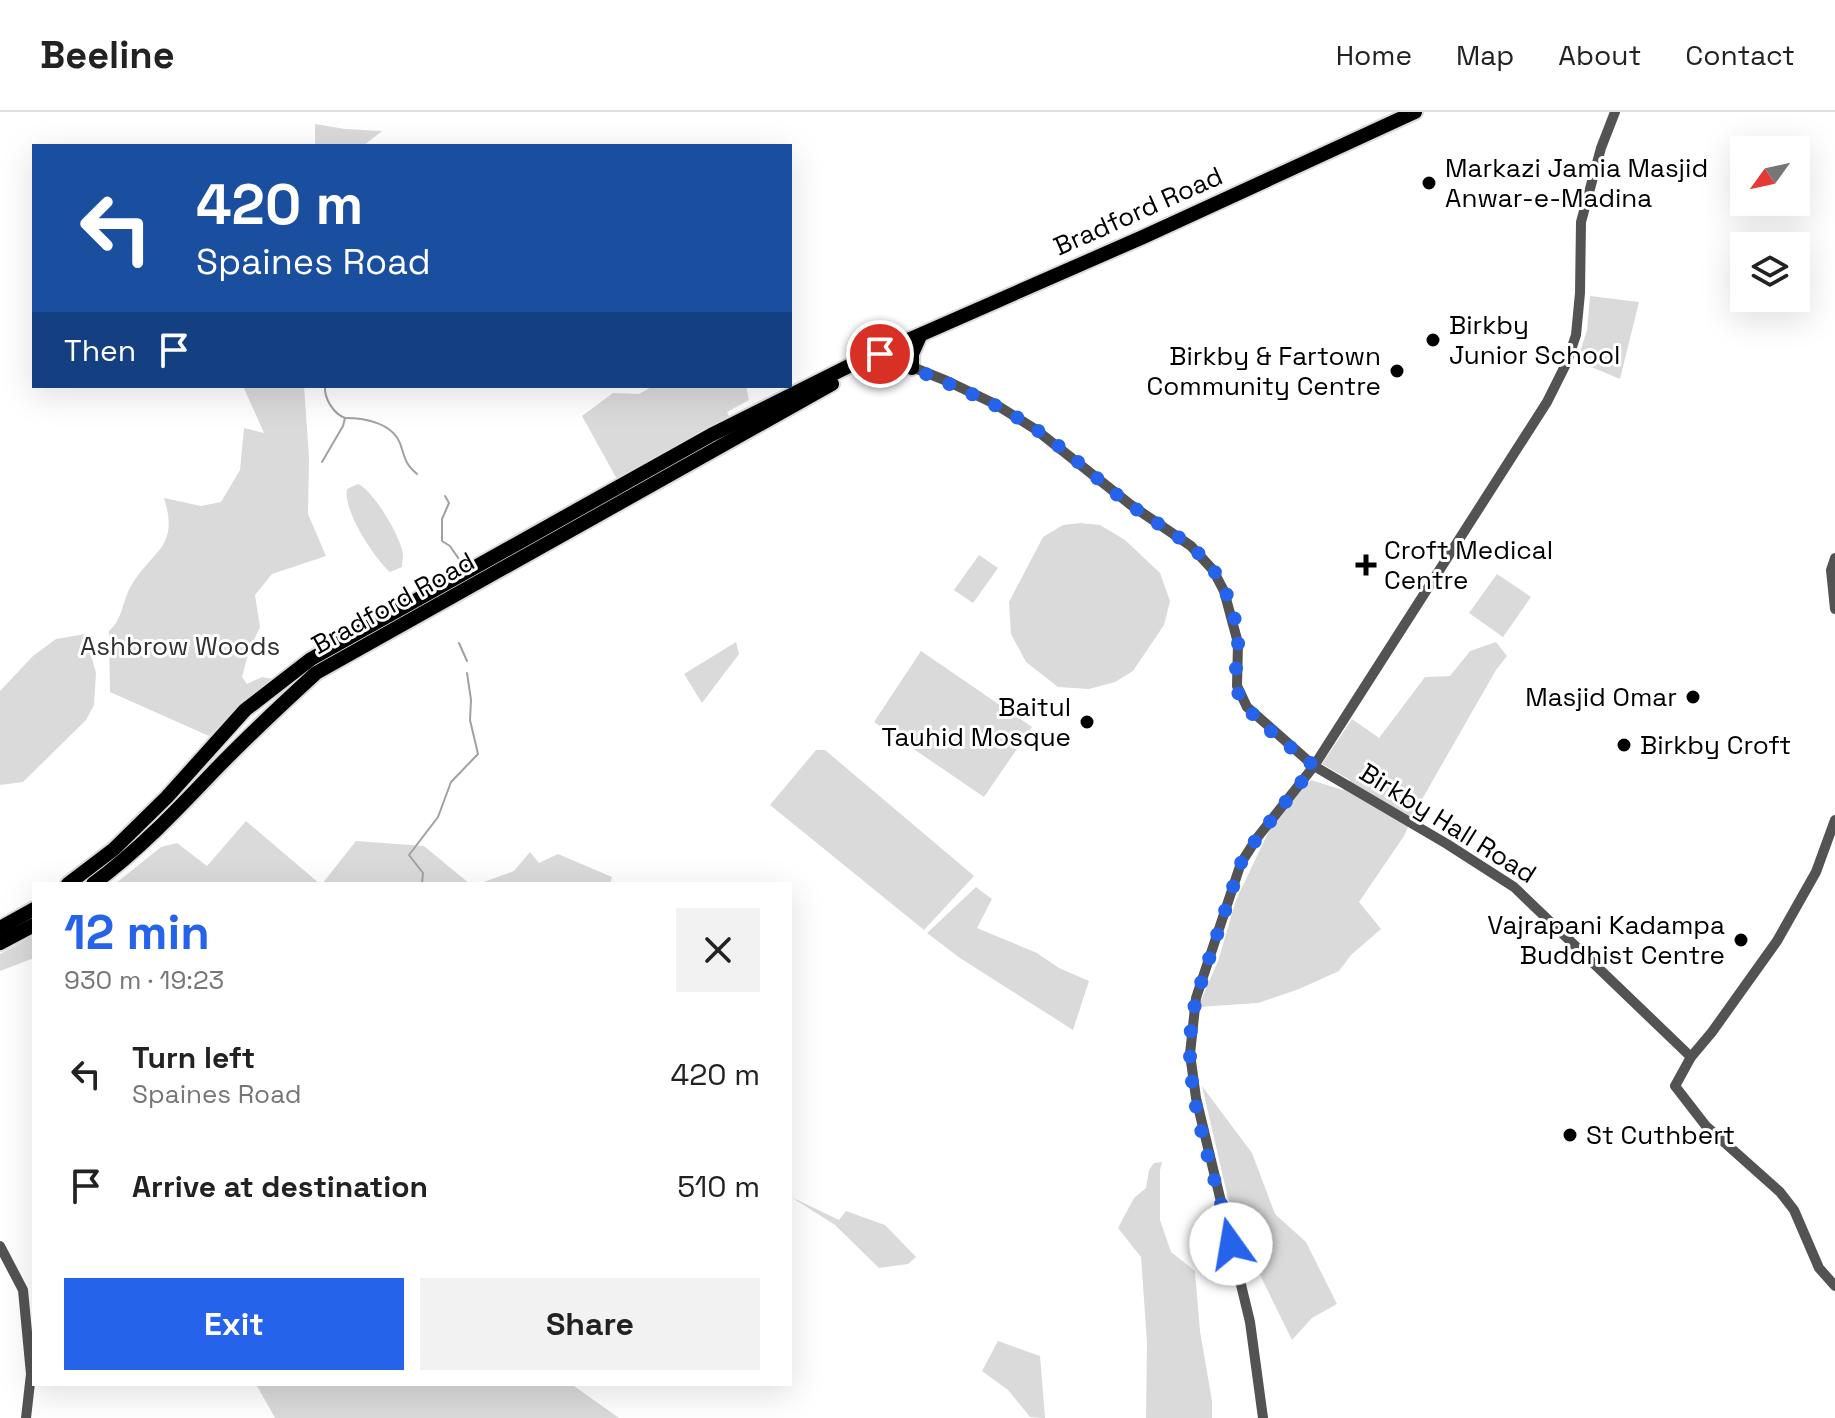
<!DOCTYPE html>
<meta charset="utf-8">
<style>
body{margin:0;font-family:"Space Grotesk",sans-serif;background:#f2f2f2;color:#222;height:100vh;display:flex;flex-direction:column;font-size:30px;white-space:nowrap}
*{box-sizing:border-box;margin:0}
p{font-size:26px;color:#767676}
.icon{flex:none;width:44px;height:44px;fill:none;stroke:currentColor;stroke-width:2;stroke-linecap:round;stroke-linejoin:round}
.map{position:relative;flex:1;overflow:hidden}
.sheet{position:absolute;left:32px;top:770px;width:760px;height:504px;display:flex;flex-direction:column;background:#fff;border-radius:0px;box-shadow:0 8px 32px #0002}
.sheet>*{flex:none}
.guide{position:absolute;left:32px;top:32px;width:760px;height:244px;border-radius:0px;box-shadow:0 8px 32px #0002;background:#1a4fa0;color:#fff;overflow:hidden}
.needle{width:52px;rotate:237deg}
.buttons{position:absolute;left:1730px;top:24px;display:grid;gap:16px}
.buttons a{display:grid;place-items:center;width:80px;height:80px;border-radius:0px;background:#fff;box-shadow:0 8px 32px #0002;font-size:40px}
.pin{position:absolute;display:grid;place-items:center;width:68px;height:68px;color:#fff;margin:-34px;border:4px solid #fff;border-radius:50%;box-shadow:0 2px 8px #0007}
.me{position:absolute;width:88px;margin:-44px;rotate:347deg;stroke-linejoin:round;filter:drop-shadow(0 0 6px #0008)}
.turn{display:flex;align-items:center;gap:28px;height:168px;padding:0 32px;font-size:36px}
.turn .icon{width:104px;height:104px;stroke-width:2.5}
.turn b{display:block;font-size:56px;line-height:68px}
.then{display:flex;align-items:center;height:76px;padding:0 32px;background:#0003;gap:16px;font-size:30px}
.round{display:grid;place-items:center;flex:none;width:84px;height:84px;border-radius:0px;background:#f2f2f2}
.overview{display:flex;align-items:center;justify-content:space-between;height:136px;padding:0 32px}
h1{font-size:48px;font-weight:700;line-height:60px;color:#2563eb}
.action{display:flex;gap:16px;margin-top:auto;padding:16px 32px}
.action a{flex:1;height:92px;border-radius:0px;background:#2563eb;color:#fff;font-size:32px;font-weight:700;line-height:92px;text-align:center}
.action a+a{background:#f2f2f2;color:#222}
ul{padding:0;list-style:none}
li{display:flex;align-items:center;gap:24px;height:112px;padding:0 32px}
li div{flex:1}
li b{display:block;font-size:30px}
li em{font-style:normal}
header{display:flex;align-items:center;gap:48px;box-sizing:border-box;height:112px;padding:0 40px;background:#fff;border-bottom:2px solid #e0e0e0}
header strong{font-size:38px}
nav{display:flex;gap:44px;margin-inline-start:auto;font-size:28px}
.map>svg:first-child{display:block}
</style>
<header>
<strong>Beeline</strong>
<nav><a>Home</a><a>Map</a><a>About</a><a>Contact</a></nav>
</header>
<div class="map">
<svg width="1835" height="1306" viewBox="0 0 1835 1306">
<rect width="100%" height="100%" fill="#fff"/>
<!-- green -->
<g fill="#dadada">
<path d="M 315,12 L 345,17 L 382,19 L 363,34 L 315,34 Z"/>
<path d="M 1590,184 L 1639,190 L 1620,267 L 1577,249 L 1587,218 Z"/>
<path d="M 243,274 L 304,274 L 309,345 L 308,402 L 326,444 L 272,462 L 255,483 L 260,515 L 249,539 L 242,565 L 247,572 L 262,565 L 273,567 L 239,594 L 209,624 L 110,580 L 109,519 C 123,507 122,489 131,474 C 152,438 180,436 164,386 L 201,394 L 221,390 L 240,358 L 244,316 L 264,321 Z"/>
<path d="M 653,274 L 746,274 L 749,288 L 727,300 L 729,304 L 618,369 L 582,304 L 613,281 L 639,282 Z"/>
<path d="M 358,372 C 373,378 401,425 403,442 C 403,446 402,451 402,455 L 390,460 C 374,446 343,399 347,377 Z"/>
<path d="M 1080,411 L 1100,413 L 1125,428 L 1160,461 L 1170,489 L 1164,513 L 1133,559 L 1115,570 L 1089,577 L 1058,575 L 1026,550 L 1011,522 L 1009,490 L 1043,425 L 1063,413 Z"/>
<path d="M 979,443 L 998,456 L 973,491 L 954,478 Z"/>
<path d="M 1497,462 L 1531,485 L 1503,525 L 1469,501 Z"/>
<path d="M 85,522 L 96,561 L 94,593 L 86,608 L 23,670 L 0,673 L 0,579 L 33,544 L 56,527 Z"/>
<path d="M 736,530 L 739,542 L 702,591 L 684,562 Z"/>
<path d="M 1496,530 L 1507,544 L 1496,558 L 1413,703 L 1404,724 L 1359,790 L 1381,817 L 1351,843 L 1339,859 L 1299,877 L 1258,891 L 1198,895 L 1218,849 L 1236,788 L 1277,702 L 1311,668 L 1343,678 L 1350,668 L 1322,652 L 1352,607 L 1379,626 L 1425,565 L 1450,564 L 1470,539 Z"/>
<path d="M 921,539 L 1032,615 L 984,685 L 874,610 Z"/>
<path d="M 816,638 L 825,638 L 974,764 L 924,818 L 770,693 Z"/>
<path d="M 246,709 L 320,772 L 115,772 L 161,735 L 177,731 L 207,754 Z"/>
<path d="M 356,729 L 424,734 L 470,772 L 322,772 Z"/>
<path d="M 530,740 L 539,751 L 558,742 L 612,765 L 610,772 L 478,772 L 514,759 Z"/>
<path d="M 976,775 L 992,787 L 977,816 L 1037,841 L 1059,856 L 1089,869 L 1073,918 L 960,846 L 927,821 Z"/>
<path d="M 34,823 L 34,846 L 0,859 L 0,842 Z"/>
<path d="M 1202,974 L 1252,1041 L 1275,1102 L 1306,1130 L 1337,1192 L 1312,1206 L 1292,1228 L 1233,1108 Z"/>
<path d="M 1162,1050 L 1160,1058 L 1160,1108 L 1171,1140 L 1195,1159 L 1200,1219 L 1212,1289 L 1212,1306 L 1146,1306 L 1147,1230 L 1141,1145 L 1118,1116 L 1134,1086 L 1146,1076 L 1149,1058 L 1154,1051 Z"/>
<path d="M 791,1085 L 839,1108 L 846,1099 L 885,1113 L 916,1145 L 908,1152 L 879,1156 L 835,1113 Z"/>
<path d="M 998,1229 L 1040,1244 L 1045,1306 L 1030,1305 L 1008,1278 L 982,1259 Z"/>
<path d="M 256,1272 L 571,1272 L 619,1306 L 275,1306 Z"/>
</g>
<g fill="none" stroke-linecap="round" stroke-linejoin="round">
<!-- stream -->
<g stroke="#a1a1a1" stroke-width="2">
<path d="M 345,306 C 365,306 394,311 401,334 C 405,347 406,353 417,362"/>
<path d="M 322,350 L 343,314 L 345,306 C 334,302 324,287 325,274"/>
<path d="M 445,384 L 449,391 L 442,407 L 442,429 L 450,434 L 463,453"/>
<path d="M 459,531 L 467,549"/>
<path d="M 422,772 L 423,761 L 409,743 L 438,705 L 451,670 L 478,642 L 470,608 L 471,588 L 467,561"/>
</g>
<defs>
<g id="primary">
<path d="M 912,256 L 912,242 L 920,224"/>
<path d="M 68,772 L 114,737 L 167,685 L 245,598 L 311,547 L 711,323 L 849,254 L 1143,125 L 1415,0"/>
<path d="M 93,772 C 138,739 176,699 214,659 C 247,625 281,593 316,561 L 832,272"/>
<path d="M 0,816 L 34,797"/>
<path d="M 0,831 L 34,813"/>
</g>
</defs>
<!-- primary casing -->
<use href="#primary" stroke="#dbdbdb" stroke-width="18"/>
<!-- tertiary -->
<g stroke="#535353" stroke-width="10">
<path d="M 880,242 L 947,269 L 995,292 L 1035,317 L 1131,393 L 1191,434 L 1213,458 L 1224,479 L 1238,531 L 1237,574 L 1247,595 L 1314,654 L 1447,732 L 1514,775 L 1691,945"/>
<path d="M 1835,446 L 1831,458 L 1835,497"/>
<path d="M 1835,708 L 1816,760 L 1777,829 L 1712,920 L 1691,945 L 1675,974 L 1706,1014 L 1780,1080 L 1794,1098 L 1819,1156 L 1835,1174"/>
<path d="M 0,1134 L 23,1178 L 31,1262 L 26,1306"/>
<path d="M 1263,1306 L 1250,1210 L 1196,986 L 1190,942 L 1196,886 L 1241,751 L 1257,726 L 1314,654 L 1547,290 L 1567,250 L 1576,223 L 1580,181 L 1581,110 L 1601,36 L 1615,0"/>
</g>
<!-- primary -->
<use href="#primary" stroke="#000" stroke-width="14"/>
</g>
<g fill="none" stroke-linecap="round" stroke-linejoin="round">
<!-- route -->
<path stroke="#2563eb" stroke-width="14" stroke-dasharray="0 25.2" d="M 880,242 C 932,266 986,284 1034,316 C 1067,338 1097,368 1129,392 C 1160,415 1197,431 1218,465 C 1229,483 1239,514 1238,535 C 1237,551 1233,567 1239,583 C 1248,605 1295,638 1314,654 L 1257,726 L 1241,751 L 1196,886 C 1193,904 1189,923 1190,942 C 1191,1004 1218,1071 1231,1132"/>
</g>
<!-- markers -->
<g fill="#000" stroke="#fff" stroke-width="3">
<circle cx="1429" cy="71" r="8"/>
<circle cx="1433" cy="228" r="8"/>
<circle cx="1397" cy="259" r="8"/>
<path d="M1362 441h8v8h8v8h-8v8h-8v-8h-8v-8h8z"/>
<circle cx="1693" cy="585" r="8"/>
<circle cx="1087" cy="610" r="8"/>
<circle cx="1624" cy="633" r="8"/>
<circle cx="1741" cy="828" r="8"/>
<circle cx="1570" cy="1023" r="8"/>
</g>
<g text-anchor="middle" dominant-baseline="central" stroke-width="6" stroke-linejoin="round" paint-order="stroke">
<!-- poi labels -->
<g font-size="26" fill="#000" stroke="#fff" text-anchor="start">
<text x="1445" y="56">Markazi Jamia Masjid<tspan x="1445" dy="30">Anwar-e-Madina</tspan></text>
<text x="1449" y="213">Birkby<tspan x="1449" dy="30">Junior School</tspan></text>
<text x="1381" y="244" text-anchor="end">Birkby &amp; Fartown<tspan x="1381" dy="30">Community Centre</tspan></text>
<text x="1384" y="438">Croft Medical<tspan x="1384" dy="30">Centre</tspan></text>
<text x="1677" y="585" text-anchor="end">Masjid Omar</text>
<text x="1071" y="595" text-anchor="end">Baitul<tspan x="1071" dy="30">Tauhid Mosque</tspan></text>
<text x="1640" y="633">Birkby Croft</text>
<text x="1725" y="813" text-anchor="end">Vajrapani Kadampa<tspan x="1725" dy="30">Buddhist Centre</tspan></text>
<text x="1586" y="1023">St Cuthbert</text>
</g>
<!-- street labels -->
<g font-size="26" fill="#000" stroke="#fff">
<text transform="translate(1138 99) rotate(-24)">Bradford Road</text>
<text transform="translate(393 491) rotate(-29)">Bradford Road</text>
<text transform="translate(1448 711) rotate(32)">Birkby Hall Road</text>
</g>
<!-- park labels -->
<g font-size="26" fill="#313131" stroke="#fff">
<text x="180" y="534">Ashbrow Woods</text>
</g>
</g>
</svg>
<div class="buttons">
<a><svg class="needle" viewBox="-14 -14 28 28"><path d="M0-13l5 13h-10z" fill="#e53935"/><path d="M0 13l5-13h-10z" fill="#767676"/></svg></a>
<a><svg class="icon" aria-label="layers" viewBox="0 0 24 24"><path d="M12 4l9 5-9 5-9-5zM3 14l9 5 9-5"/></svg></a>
</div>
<div class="pin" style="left:880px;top:242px;background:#d93025"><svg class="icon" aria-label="arrive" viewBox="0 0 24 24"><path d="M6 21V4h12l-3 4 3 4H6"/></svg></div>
<svg class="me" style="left:1231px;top:1132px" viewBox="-20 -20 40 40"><circle r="19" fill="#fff"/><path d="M0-13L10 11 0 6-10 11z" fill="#2563eb"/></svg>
<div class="guide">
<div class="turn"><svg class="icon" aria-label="left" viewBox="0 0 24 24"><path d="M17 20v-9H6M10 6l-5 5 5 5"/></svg><div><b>420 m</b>Spaines Road</div></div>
<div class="then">Then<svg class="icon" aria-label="arrive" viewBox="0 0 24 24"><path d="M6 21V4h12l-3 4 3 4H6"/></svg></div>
</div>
<section class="sheet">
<div class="overview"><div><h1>12 min</h1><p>930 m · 19:23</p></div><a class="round"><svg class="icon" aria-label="close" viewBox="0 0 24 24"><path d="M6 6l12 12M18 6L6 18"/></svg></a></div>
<ul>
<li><svg class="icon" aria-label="left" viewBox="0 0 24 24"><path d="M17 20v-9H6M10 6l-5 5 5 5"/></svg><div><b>Turn left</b><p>Spaines Road</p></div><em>420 m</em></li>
<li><svg class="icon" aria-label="arrive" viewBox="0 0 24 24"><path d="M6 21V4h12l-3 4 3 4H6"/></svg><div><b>Arrive at destination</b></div><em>510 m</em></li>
</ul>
<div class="action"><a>Exit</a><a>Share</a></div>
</section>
</div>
